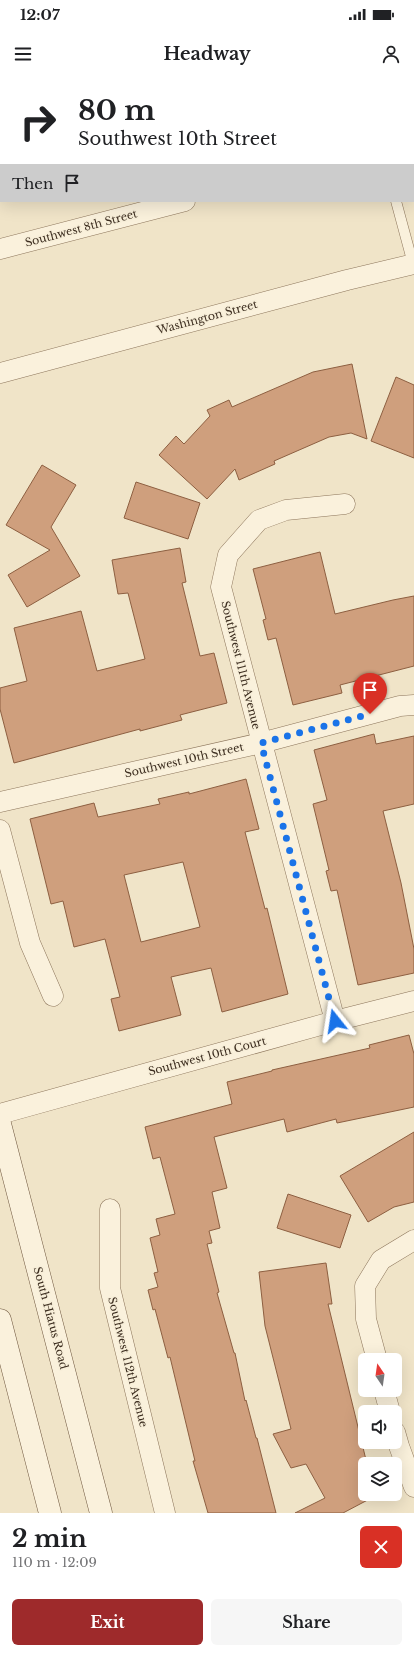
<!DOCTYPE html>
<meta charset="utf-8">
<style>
body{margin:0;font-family:"Libre Baskerville",serif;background:#f6f6f6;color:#202124;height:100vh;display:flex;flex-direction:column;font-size:15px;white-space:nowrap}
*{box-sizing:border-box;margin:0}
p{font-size:13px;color:#757577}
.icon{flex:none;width:22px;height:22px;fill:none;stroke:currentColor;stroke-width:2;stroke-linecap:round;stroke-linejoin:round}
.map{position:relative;height:1433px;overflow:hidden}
.panel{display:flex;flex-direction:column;background:#fff;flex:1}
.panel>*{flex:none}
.banner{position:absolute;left:0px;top:0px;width:414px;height:122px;box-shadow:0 4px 16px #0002;background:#fff;color:#202124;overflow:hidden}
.needle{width:26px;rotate:347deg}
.buttons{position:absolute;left:358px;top:1273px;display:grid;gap:8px}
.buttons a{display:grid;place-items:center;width:44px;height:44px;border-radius:6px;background:#fff;box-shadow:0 4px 16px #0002;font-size:20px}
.pin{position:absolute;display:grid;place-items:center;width:34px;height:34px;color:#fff;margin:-41px -17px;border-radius:50% 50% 50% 0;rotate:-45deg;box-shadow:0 0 4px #0007}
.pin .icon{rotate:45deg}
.me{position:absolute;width:44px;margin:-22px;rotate:345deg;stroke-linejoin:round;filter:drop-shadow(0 0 3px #0008)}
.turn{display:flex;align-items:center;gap:14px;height:84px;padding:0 12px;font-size:18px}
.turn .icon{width:52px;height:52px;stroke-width:2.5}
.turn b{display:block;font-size:28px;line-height:34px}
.then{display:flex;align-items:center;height:38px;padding:0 12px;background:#0003;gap:8px;font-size:15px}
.round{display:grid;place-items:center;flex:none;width:42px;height:42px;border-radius:6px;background:#f6f6f6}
.overview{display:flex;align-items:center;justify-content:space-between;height:68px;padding:0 12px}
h1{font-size:24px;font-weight:800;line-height:30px}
.action{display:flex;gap:8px;margin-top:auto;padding:8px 12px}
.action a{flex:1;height:46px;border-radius:6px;background:#9e2a2b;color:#fff;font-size:16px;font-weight:800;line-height:46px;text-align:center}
.action a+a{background:#f6f6f6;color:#202124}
.status{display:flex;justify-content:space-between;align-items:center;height:28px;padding:0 20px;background:#fff;direction:ltr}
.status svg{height:11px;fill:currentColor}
header{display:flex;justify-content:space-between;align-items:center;height:52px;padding:0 12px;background:#fff;font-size:18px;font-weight:800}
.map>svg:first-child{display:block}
</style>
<div class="status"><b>12:07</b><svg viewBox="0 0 49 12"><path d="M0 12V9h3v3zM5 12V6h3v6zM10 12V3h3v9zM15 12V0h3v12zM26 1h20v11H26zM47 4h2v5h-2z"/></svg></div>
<header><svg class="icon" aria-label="menu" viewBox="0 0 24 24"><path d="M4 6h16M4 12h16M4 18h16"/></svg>Headway<svg class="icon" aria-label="person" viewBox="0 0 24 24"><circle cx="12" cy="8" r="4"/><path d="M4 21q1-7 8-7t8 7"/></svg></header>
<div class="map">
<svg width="414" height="1433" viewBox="0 0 414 1433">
<rect width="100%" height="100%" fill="#f0e4c8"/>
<!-- building -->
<g fill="#cf9f7d" stroke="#8d5f41" fill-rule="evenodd">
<path d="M 352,284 L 367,359 L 351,353 L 329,357 L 274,381 L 275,384 L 239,400 L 235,389 L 207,419 L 159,375 L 176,356 L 184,364 L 210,336 L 207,330 L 229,320 L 232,327 L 313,292 Z"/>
<path d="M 396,297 L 414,305 L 414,378 L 371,361 Z"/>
<path d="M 42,385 L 76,405 L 51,447 L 80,496 L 27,527 L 8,495 L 50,470 L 6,445 Z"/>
<path d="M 136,402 L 200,423 L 188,459 L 124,438 Z"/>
<path d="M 180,468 L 186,502 L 182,503 L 200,576 L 214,573 L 227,623 L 180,635 L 182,640 L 140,651 L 140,649 L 14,683 L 0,629 L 0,608 L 27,601 L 14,548 L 81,531 L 97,591 L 145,579 L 128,513 L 118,514 L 112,480 Z"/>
<path d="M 320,472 L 335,534 L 393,520 L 414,516 L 414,586 L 340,605 L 342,613 L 293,625 L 276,558 L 268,560 L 263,540 L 266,539 L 253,489 Z"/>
<path d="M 374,654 L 376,664 L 414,656 L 414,724 L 383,731 L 401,803 L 414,869 L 414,893 L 358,905 L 337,810 L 331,811 L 326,791 L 329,790 L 313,724 L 327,720 L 314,670 Z"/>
<path d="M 246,699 L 259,749 L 245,752 L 265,829 L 267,828 L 288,914 L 222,932 L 211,888 L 171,897 L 181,935 L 119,951 L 111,919 L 120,917 L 105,859 L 74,867 L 63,821 L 51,824 L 30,739 L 94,723 L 98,737 L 160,724 L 158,719 L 189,712 L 189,714 ZM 183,782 L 200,847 L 141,862 L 124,795 Z"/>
<path d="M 409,955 L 414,974 L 414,1027 L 337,1043 L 336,1039 L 287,1052 L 284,1039 L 214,1057 L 227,1108 L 212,1112 L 220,1148 L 209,1151 L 212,1163 L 207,1164 L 219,1212 L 217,1213 L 234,1273 L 235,1273 L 245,1321 L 246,1320 L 256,1358 L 257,1358 L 276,1433 L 208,1433 L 193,1381 L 195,1381 L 170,1277 L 168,1278 L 155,1229 L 153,1230 L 148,1210 L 158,1207 L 154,1193 L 158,1192 L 150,1158 L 160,1155 L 156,1139 L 175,1134 L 160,1077 L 153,1079 L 145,1047 L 232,1024 L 227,1002 L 272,991 L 272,990 L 370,968 L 369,965 Z"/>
<path d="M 414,1052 L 414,1122 L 394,1127 L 368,1142 L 340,1096 Z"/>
<path d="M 288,1114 L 351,1135 L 340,1168 L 277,1148 Z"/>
<path d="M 326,1183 L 332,1224 L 328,1224 L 367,1384 L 365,1384 L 365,1414 L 379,1414 L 343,1433 L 295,1433 L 325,1418 L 306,1384 L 291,1388 L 273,1354 L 291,1349 L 265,1246 L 259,1192 Z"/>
</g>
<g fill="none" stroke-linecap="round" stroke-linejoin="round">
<defs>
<path id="lane" d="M 396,121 L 413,184"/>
<g id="street">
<path d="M 413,55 L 414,53"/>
<path d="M 0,169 L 185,121"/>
<path d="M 0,293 L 347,200 L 414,184"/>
<path d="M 0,722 L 261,663 L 400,626 L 414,625"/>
<path d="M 0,750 L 30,863 L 53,916"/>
<path d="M 335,941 L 221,507 L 228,475 L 259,440 L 286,430 L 345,424"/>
<path d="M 0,1034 L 335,941 L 414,921"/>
<path d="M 110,1129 L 110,1208 L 165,1433"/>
<path d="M 377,1280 L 366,1239 L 365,1206 L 381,1180 L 414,1160"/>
<path d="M 384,1310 L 390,1332"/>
<path d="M 395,1352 L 399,1366 L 414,1407"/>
</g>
<g id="secondary">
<path d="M 0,1044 L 101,1433"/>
<path d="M 0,1240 L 50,1433"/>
</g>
</defs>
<!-- lane casing -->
<use href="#lane" stroke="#8d765c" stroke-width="11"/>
<!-- street casing -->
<use href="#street" stroke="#8d765c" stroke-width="21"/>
<!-- secondary casing -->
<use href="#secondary" stroke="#6f573f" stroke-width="23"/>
<!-- lane -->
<use href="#lane" stroke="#faf1dc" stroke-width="10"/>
<!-- street -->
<use href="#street" stroke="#faf1dc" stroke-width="20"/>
<!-- secondary -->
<use href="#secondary" stroke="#faf1dc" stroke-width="22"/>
</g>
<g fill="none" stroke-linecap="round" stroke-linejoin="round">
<!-- route -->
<path stroke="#1a73e8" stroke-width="7" stroke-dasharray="0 12.6" d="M 335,941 L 261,663 L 370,634"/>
</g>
<g text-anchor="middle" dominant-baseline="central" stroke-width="3" stroke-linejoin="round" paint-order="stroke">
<!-- street labels -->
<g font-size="11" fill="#3d2e20" stroke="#f7eed8">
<text transform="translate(81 148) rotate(-15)">Southwest 8th Street</text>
<text transform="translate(207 237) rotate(-15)">Washington Street</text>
<text transform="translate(241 585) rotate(76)">Southwest 111th Avenue</text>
<text transform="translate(184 680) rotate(-13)">Southwest 10th Street</text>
<text transform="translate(207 976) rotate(-15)">Southwest 10th Court</text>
<text transform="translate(51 1238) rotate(75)">South Hiatus Road</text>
<text transform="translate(128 1282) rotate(76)">Southwest 112th Avenue</text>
</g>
</g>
</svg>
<div class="buttons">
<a><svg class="needle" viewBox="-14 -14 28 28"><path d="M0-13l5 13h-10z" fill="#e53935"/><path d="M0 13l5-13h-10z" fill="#757577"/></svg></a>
<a><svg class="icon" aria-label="sound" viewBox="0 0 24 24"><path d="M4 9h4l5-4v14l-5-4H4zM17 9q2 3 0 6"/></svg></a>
<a><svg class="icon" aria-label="layers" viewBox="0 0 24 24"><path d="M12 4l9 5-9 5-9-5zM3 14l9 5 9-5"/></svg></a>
</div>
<div class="pin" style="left:370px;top:634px;background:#d93025"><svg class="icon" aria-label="arrive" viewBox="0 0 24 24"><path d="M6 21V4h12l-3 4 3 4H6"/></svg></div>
<svg class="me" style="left:335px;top:941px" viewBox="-20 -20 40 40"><path d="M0-17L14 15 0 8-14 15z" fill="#1a73e8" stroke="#fff" stroke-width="4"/></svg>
<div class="banner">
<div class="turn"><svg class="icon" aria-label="right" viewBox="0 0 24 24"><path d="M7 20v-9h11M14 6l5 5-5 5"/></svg><div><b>80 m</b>Southwest 10th Street</div></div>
<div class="then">Then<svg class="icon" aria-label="arrive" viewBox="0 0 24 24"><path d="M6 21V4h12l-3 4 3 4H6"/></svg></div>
</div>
</div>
<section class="panel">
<div class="overview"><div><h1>2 min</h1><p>110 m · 12:09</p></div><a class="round" style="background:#d93025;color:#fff"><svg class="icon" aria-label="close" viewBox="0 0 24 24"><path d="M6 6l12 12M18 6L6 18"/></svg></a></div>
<div class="action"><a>Exit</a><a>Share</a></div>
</section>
